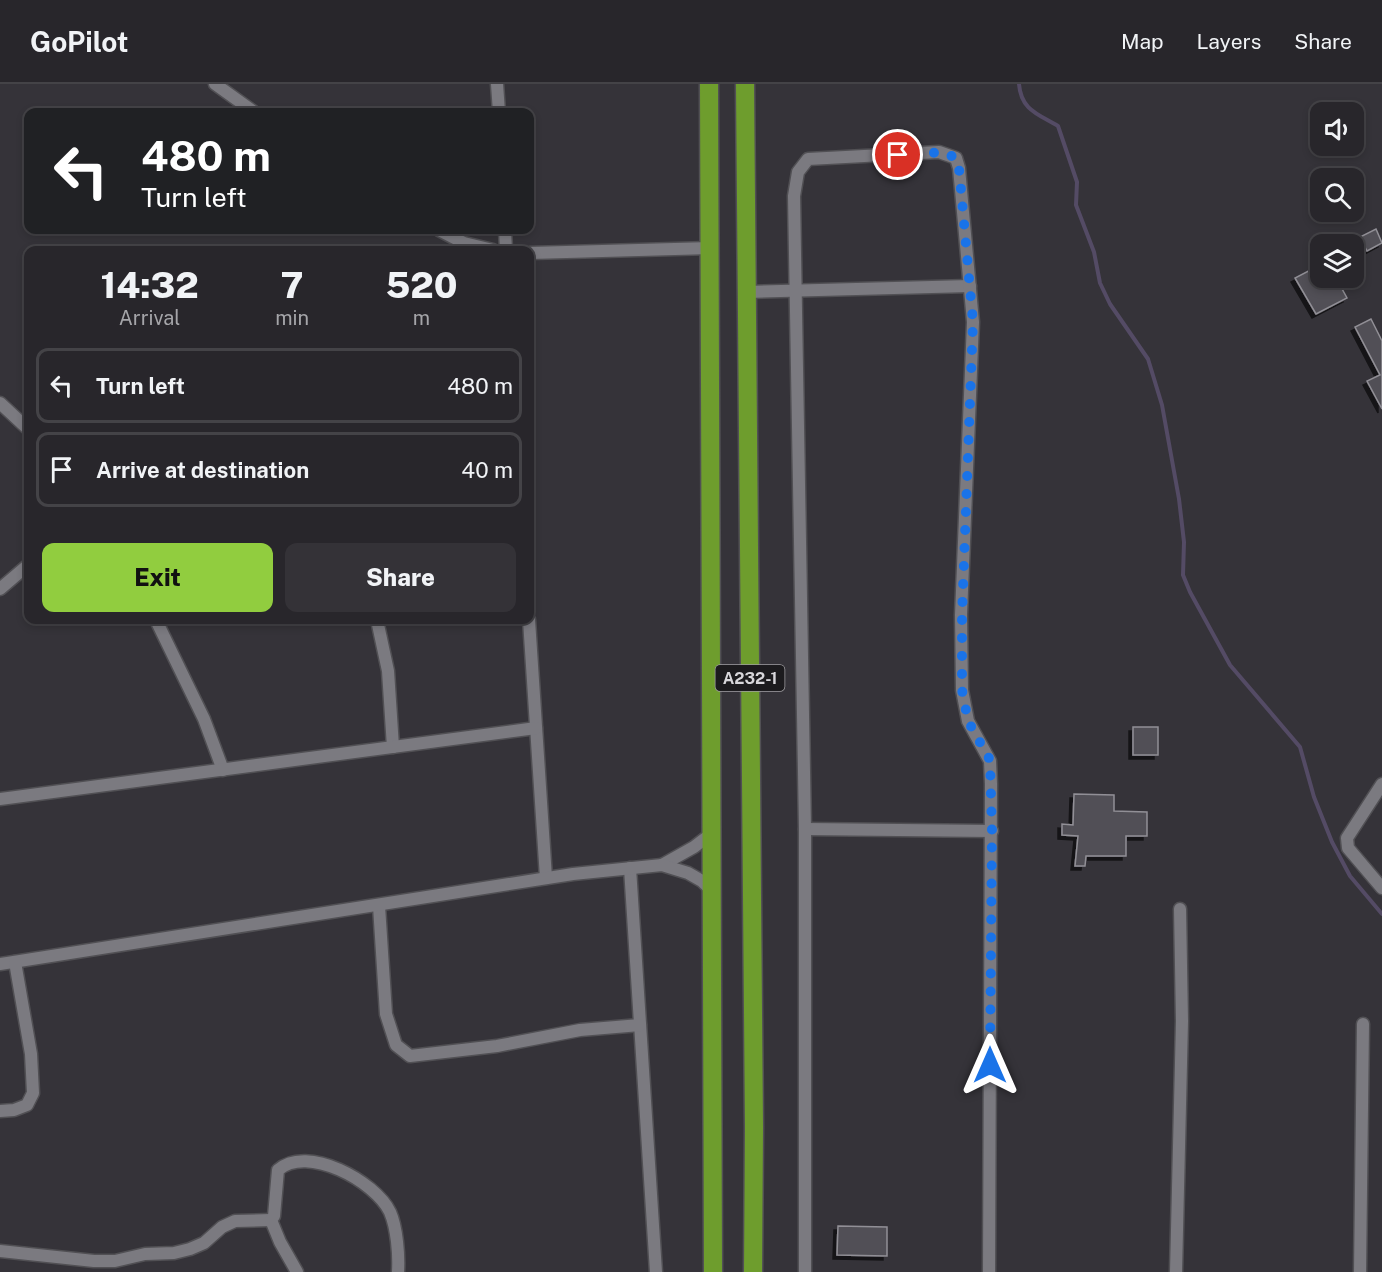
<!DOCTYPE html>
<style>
body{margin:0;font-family:"Public Sans",sans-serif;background:#343237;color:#f1f3f6;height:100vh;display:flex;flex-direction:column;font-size:22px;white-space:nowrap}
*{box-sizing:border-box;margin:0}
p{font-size:20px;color:#a5a5a9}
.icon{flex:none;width:33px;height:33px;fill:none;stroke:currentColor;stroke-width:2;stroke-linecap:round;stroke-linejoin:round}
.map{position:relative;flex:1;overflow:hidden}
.side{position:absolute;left:24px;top:162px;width:510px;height:378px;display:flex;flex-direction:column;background:#28262b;border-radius:12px;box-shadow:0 3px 9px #0003,0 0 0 2px #444347}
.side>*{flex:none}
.hud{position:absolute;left:24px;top:24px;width:510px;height:126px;border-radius:12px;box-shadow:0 3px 9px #0003,0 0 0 2px #444347;background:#202124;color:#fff;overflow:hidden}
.fabs{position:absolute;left:1310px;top:18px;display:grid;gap:12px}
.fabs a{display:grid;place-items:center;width:54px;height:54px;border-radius:12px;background:#28262b;box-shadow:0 3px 9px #0003,0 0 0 2px #444347;font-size:30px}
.pin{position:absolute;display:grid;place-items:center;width:51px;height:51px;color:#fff;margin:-26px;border:3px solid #fff;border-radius:50%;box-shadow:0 2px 6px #0007}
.me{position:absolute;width:66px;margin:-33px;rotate:0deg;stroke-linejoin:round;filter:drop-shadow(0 0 4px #0008)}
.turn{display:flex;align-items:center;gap:21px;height:126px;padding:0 18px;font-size:27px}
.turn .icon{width:78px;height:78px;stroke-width:2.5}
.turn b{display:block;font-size:42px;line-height:51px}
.eta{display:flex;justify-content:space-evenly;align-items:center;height:102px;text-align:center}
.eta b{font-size:36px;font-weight:800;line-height:42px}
.cta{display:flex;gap:12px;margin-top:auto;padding:12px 18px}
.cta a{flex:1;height:69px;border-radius:12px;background:#91cd3f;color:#111;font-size:24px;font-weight:800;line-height:69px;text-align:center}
.cta a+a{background:#343237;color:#f1f3f6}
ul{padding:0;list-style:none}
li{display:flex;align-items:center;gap:18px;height:75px;margin:0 12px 9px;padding:0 6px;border:3px solid #444347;border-radius:12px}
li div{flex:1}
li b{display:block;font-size:22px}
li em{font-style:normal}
header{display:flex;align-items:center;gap:36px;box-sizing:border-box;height:84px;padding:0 30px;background:#28262b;border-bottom:2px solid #444347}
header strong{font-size:28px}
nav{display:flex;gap:33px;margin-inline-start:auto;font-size:21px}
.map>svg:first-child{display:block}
</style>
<header>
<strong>GoPilot</strong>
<nav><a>Map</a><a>Layers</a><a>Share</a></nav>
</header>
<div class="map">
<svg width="1382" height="1188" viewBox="0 0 1382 1188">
<defs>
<filter id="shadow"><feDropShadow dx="-4" dy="4" stdDeviation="0" flood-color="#0009"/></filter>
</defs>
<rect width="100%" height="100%" fill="#353339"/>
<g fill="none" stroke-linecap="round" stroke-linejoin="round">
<!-- stream -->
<path stroke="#544b65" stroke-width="4" d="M 1019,0 C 1021,26 1038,30 1058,42 L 1077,98 L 1076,121 L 1094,168 L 1100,199 L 1110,220 L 1148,275 L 1162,321 L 1179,415 L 1184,458 L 1183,491 L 1190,508 L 1230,581 L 1300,663 L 1314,713 L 1332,758 L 1350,792 L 1382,830"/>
</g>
<!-- building -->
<g fill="#515056" stroke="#918f96" stroke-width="1.5" filter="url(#shadow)">
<path d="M 1376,145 L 1382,159 L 1367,167 L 1360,153 Z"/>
<path d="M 1320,181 L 1320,194 L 1336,194 L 1347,214 L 1316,230 L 1295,194 Z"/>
<path d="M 1371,235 L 1382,257 L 1382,325 L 1367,297 L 1380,291 L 1355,243 Z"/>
<rect x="1133" y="643" width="25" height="28"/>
<path d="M 1074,710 L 1114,711 L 1114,727 L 1147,728 L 1147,752 L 1126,752 L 1126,772 L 1086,772 L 1085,782 L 1075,782 L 1078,752 L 1062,751 L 1062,740 L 1073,741 Z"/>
<path d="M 838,1142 L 887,1143 L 887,1172 L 837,1171 Z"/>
</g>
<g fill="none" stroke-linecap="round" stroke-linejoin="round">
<defs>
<g id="street">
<path d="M 215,0 L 254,28"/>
<path d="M 497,0 L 499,28"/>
<path d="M 439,146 L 464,159 L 493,166"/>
<path d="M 505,146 L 506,166"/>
<path d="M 530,169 L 711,164"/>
<path d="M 747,208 L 970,202"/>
<path d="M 0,319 L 28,345"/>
<path d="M 0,505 L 28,481"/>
<path d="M 156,536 L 204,635 L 223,686"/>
<path d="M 377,536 L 388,587 L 393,663"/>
<path d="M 529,536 L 546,794"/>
<path d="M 1382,700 L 1347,754 L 1348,764 L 1382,804"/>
<path d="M 0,715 L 536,644"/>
<path d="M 805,745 L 992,747"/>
<path d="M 662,781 L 694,763 L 711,750"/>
<path d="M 630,784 L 656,1188"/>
<path d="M 379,822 L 386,930 L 396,961 L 410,972 L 497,962 L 580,946 L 640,941"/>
<path d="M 0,880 L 573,790 L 662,781 L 688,789 L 702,797 L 711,806"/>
<path d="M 0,1027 L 14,1026 L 27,1021 L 33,1009 L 31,970 L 15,878"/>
<path d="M 0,1167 L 94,1177 L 115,1177 L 145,1170 L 174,1169 L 190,1165 L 204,1159 L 222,1143 L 235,1137 L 271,1136"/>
<path d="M 297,1188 L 280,1158 L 271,1136 L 274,1132 L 278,1086 C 307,1060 375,1097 390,1128 C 397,1144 399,1171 398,1188"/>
<path d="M 805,1188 L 805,745 L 794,112 L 798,88 L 808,75 L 939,68 L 956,74 L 959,84 L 973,238 L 961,531 L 962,606 L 968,637 L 990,677 L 991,700 L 989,1188"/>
<path d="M 1176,1188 L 1182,937 L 1180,825"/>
<path d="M 1360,1188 L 1363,940"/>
</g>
<g id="highway">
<path d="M 709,0 L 713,1188"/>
<path d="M 745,0 L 754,1043 L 753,1188"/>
</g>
</defs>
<!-- street casing -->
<use href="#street" stroke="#515054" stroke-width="15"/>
<!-- highway casing -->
<use href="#highway" stroke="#515054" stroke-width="21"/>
<!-- street -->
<use href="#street" stroke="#7b7a80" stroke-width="12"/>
<!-- highway -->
<use href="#highway" stroke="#6e9d2d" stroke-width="18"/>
</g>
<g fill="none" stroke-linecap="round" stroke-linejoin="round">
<!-- route -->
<path stroke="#1a73e8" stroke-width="10" stroke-dasharray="0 18" d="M 898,71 C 917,70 938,65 956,74 L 959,84 L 973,238 L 962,531 L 962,606 L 968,637 L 990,676 L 992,747 L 990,981"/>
</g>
<g text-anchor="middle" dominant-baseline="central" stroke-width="6" stroke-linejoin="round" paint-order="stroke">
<!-- shield labels -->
<rect fill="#1c1b1e" stroke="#a09fa2" stroke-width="1.5" x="715.5" y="581" width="69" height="26" rx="4.5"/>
<g font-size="16" font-weight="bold" fill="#d8d7db">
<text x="750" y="594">A232-1</text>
</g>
</g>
</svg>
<div class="fabs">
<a><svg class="icon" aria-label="sound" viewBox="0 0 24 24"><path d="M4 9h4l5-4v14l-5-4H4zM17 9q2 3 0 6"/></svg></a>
<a><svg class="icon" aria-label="search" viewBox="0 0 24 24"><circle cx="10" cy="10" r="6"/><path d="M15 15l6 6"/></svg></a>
<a><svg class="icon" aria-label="layers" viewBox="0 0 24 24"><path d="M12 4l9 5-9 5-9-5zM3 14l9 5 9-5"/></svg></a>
</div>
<div class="pin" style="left:898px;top:71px;background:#d93025"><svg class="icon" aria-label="arrive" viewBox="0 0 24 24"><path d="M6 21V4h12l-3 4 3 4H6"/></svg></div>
<svg class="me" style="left:990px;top:981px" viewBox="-20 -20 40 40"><path d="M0-17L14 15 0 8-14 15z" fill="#1a73e8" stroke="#fff" stroke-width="4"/></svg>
<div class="hud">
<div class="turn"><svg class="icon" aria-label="left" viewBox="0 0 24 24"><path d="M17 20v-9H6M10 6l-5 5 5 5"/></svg><div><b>480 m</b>Turn left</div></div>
</div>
<section class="side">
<div class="eta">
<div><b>14:32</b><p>Arrival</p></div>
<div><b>7</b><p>min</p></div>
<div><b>520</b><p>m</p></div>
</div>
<ul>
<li><svg class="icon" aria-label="left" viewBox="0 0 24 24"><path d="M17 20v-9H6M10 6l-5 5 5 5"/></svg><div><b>Turn left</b></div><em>480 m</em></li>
<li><svg class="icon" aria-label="arrive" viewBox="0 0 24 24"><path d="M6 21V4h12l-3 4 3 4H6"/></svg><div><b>Arrive at destination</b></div><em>40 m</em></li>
</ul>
<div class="cta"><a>Exit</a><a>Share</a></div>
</section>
</div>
